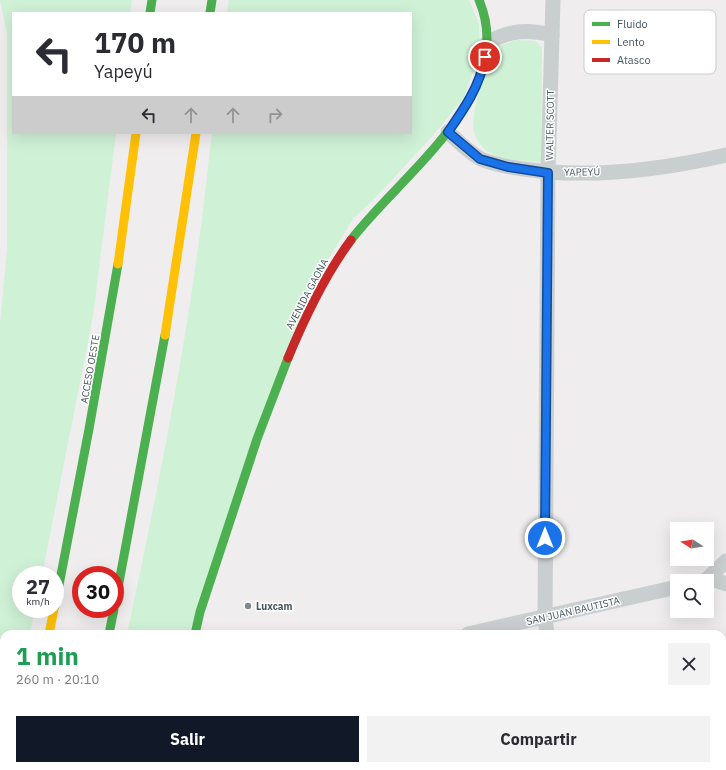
<!DOCTYPE html>
<html lang="es">
<meta charset="utf-8">
<style>
body{margin:0;font-family:"IBM Plex Sans",sans-serif;background:#f2f2f3;color:#2b2b33;height:100vh;display:flex;flex-direction:column;font-size:15px;white-space:nowrap}
*{box-sizing:border-box;margin:0}
p{font-size:13px;color:#7c7c81}
.icon{flex:none;width:22px;height:22px;fill:none;stroke:currentColor;stroke-width:2;stroke-linecap:round;stroke-linejoin:round}
.map{position:relative;flex:1;overflow:hidden}
.panel{position:absolute;left:0px;top:630px;width:726px;height:140px;display:flex;flex-direction:column;background:#fff;border-radius:12px 12px 0 0;box-shadow:0 4px 16px #0002}
.panel>*{flex:none}
.hud{position:absolute;left:12px;top:12px;width:400px;height:122px;border-radius:0px;box-shadow:0 4px 16px #0002;background:#fff;color:#2b2b33;overflow:hidden}
.needle{width:26px;rotate:282deg}
.fabs{position:absolute;left:670px;top:522px;display:grid;gap:8px}
.fabs a{display:grid;place-items:center;width:44px;height:44px;border-radius:0px;background:#fff;box-shadow:0 4px 16px #0002;font-size:20px}
.speed{position:absolute;left:12px;top:566px;display:flex;gap:8px;font-size:20px;font-weight:700;text-align:center}
.speed>*{display:grid;place-content:center;width:52px;height:52px;border-radius:50%;background:#fff;box-shadow:0 4px 16px #0002;line-height:1}
.speed small{font-size:10px;font-weight:400}
.speed .limit{border:6px solid #d22;background:#fff;color:#111}
.pin{position:absolute;display:grid;place-items:center;width:34px;height:34px;color:#fff;margin:-17px;border:2px solid #fff;border-radius:50%;box-shadow:0 1px 4px #0007}
.me{position:absolute;width:44px;margin:-22px;rotate:0deg;stroke-linejoin:round;filter:drop-shadow(0 0 3px #0008)}
.turn{display:flex;align-items:center;gap:14px;height:84px;padding:0 16px;font-size:18px}
.turn .icon{width:52px;height:52px;stroke-width:2.5}
.turn b{display:block;font-size:28px;line-height:34px}
.lanes{display:flex;align-items:center;height:38px;padding:0 16px;background:#0003;justify-content:center;gap:20px;direction:ltr}
.lanes .off{opacity:.35}
.round{display:grid;place-items:center;flex:none;width:42px;height:42px;border-radius:0px;background:#f2f2f3}
.headline{display:flex;align-items:center;justify-content:space-between;height:68px;padding:0 16px}
h1{font-size:24px;font-weight:700;line-height:30px;color:#1e9e55}
.button{display:flex;gap:8px;margin-top:auto;padding:8px 16px}
.button a{flex:1;height:46px;border-radius:0px;background:#111827;color:#fff;font-size:16px;font-weight:700;line-height:46px;text-align:center}
.button a+a{background:#f2f2f3;color:#2b2b33}
.map>svg:first-child{display:block}
</style>
<div class="map">
<svg width="726" height="770" viewBox="0 0 726 770">
<rect width="100%" height="100%" fill="#efedee"/>
<!-- green -->
<g fill="#cff1d6">
<path d="M 0,0 L 132,0 L 130,13 L 13,13 L 13,133 L 116,133 L 93,316 L 42,575 L 21,575 L 21,609 L 35,609 L 30,634 L 4,634 L 4,745 L 0,762 L 0,324 L 7,250 L 7,34 Z"/>
<path d="M 229,0 L 469,0 L 479,24 L 480,52 L 464,97 L 436,132 L 377,196 L 353,219 L 313,284 L 189,634 L 127,634 C 154,509 179,383 197,256 C 203,215 207,174 212,133 L 411,133 L 411,13 L 227,13 Z"/>
<path d="M 517,40 L 535,41 L 542,47 L 541,162 C 525,160 505,162 492,154 C 484,150 477,141 474,133 C 469,116 487,67 492,48 Z"/>
<path d="M 98,766 L 175,766 L 175,770 L 97,770 Z"/>
</g>
<g fill="none" stroke-linecap="round" stroke-linejoin="round">
<!-- street -->
<g stroke="#c9cecf" stroke-width="15">
<path d="M 487,43 C 509,30 527,29 552,35"/>
<path d="M 448,132 C 458,141 469,153 481,159 C 494,165 509,167 523,169 C 590,179 660,170 726,155"/>
<path d="M 706,580 L 726,561"/>
<path d="M 702,581 L 715,580 L 726,584"/>
<path d="M 468,634 L 677,587"/>
<path d="M 547,634 L 545,618 L 548,173 L 553,0"/>
<path d="M 219,766 L 222,770"/>
<path d="M 562,766 L 563,770"/>
</g>
<!-- fast -->
<g stroke="#4caf50" stroke-width="9">
<path d="M 150,13 L 152,0"/>
<path d="M 210,13 L 212,0"/>
<path d="M 351,240 C 400,175 519,94 479,0"/>
<path d="M 115,604 L 165,335"/>
<path d="M 55,606 L 89,429 L 118,264"/>
<path d="M 109,634 L 114,609"/>
<path d="M 195,634 L 200,612 L 257,439 L 288,358"/>
<path d="M 183,766 L 183,770"/>
</g>
<!-- slow -->
<g stroke="#ffc107" stroke-width="9">
<path d="M 118,264 L 136,133"/>
<path d="M 165,335 L 196,133"/>
<path d="M 49,634 L 54,609"/>
<path d="M 20,770 L 21,766"/>
<path d="M 79,770 L 80,766"/>
</g>
<!-- jam -->
<path stroke="#c62828" stroke-width="9" d="M 288,358 C 305,317 325,275 351,240"/>
</g>
<g fill="none" stroke-linecap="round" stroke-linejoin="round">
<defs>
<path id="route" d="M 485,57 C 480,86 464,109 448,132 L 480,159 L 508,167 L 548,173 L 545,538"/>
</defs>
<!-- route casing -->
<use href="#route" stroke="#114b97" stroke-width="10"/>
<!-- route -->
<use href="#route" stroke="#1a73e8" stroke-width="7"/>
</g>
<!-- markers -->
<circle fill="#7f8a8f" stroke="#fff" stroke-width="1.5" cx="248" cy="606" r="4"/>
<g text-anchor="middle" dominant-baseline="central" stroke-width="3" stroke-linejoin="round" paint-order="stroke">
<!-- street labels -->
<g font-size="10" fill="#43555c" stroke="#fff">
<text transform="translate(550 125) rotate(-89)">WALTER SCOTT</text>
<text transform="translate(582 172) rotate(-1)">YAPEYÚ</text>
<text transform="translate(307 294) rotate(-62)">AVENIDA GAONA</text>
<text transform="translate(90 369) rotate(-80)">ACCESO OESTE</text>
<text transform="translate(573 611) rotate(-13)">SAN JUAN BAUTISTA</text>
</g>
<!-- poi labels -->
<g font-size="10" font-weight="bold" fill="#43555c" stroke="#fff" text-anchor="start">
<text x="256" y="606">Luxcam</text>
</g>
</g>
<!-- legend -->
<rect x="584" y="10" width="132" height="64" rx="6" fill="#fff" stroke="#c7ccce" stroke-width="1"/>
<rect x="592" y="22" width="18" height="4" fill="#4caf50"/>
<rect x="592" y="40" width="18" height="4" fill="#ffc107"/>
<rect x="592" y="58" width="18" height="4" fill="#c62828"/>
<g font-size="11" fill="#43555c">
<text x="617" y="28">Fluido</text>
<text x="617" y="46">Lento</text>
<text x="617" y="64">Atasco</text>
</g>
</svg>
<div class="fabs">
<a><svg class="needle" viewBox="-14 -14 28 28"><path d="M0-13l5 13h-10z" fill="#e53935"/><path d="M0 13l5-13h-10z" fill="#7c7c81"/></svg></a>
<a><svg class="icon" aria-label="search" viewBox="0 0 24 24"><circle cx="10" cy="10" r="6"/><path d="M15 15l6 6"/></svg></a>
</div>
<div class="speed"><div>27<small>km/h</small></div><div class="limit">30</div></div>
<div class="pin" style="left:485px;top:57px;background:#d93025"><svg class="icon" aria-label="arrive" viewBox="0 0 24 24"><path d="M6 21V4h12l-3 4 3 4H6"/></svg></div>
<svg class="me" style="left:545px;top:538px" viewBox="-20 -20 40 40"><circle r="17" fill="#1a73e8" stroke="#fff" stroke-width="3"/><path d="M0-11L8 9 0 5-8 9z" fill="#fff"/></svg>
<div class="hud">
<div class="turn"><svg class="icon" aria-label="left" viewBox="0 0 24 24"><path d="M17 20v-9H6M10 6l-5 5 5 5"/></svg><div><b>170 m</b>Yapeyú</div></div>
<div class="lanes"><svg class="icon" aria-label="left" viewBox="0 0 24 24"><path d="M17 20v-9H6M10 6l-5 5 5 5"/></svg><svg class="icon off" aria-label="ahead" viewBox="0 0 24 24"><path d="M12 20V5M6 11l6-6 6 6"/></svg><svg class="icon off" aria-label="ahead" viewBox="0 0 24 24"><path d="M12 20V5M6 11l6-6 6 6"/></svg><svg class="icon off" aria-label="right" viewBox="0 0 24 24"><path d="M7 20v-9h11M14 6l5 5-5 5"/></svg></div>
</div>
<section class="panel">
<div class="headline"><div><h1>1 min</h1><p>260 m · 20:10</p></div><a class="round"><svg class="icon" aria-label="close" viewBox="0 0 24 24"><path d="M6 6l12 12M18 6L6 18"/></svg></a></div>
<div class="button"><a>Salir</a><a>Compartir</a></div>
</section>
</div>
